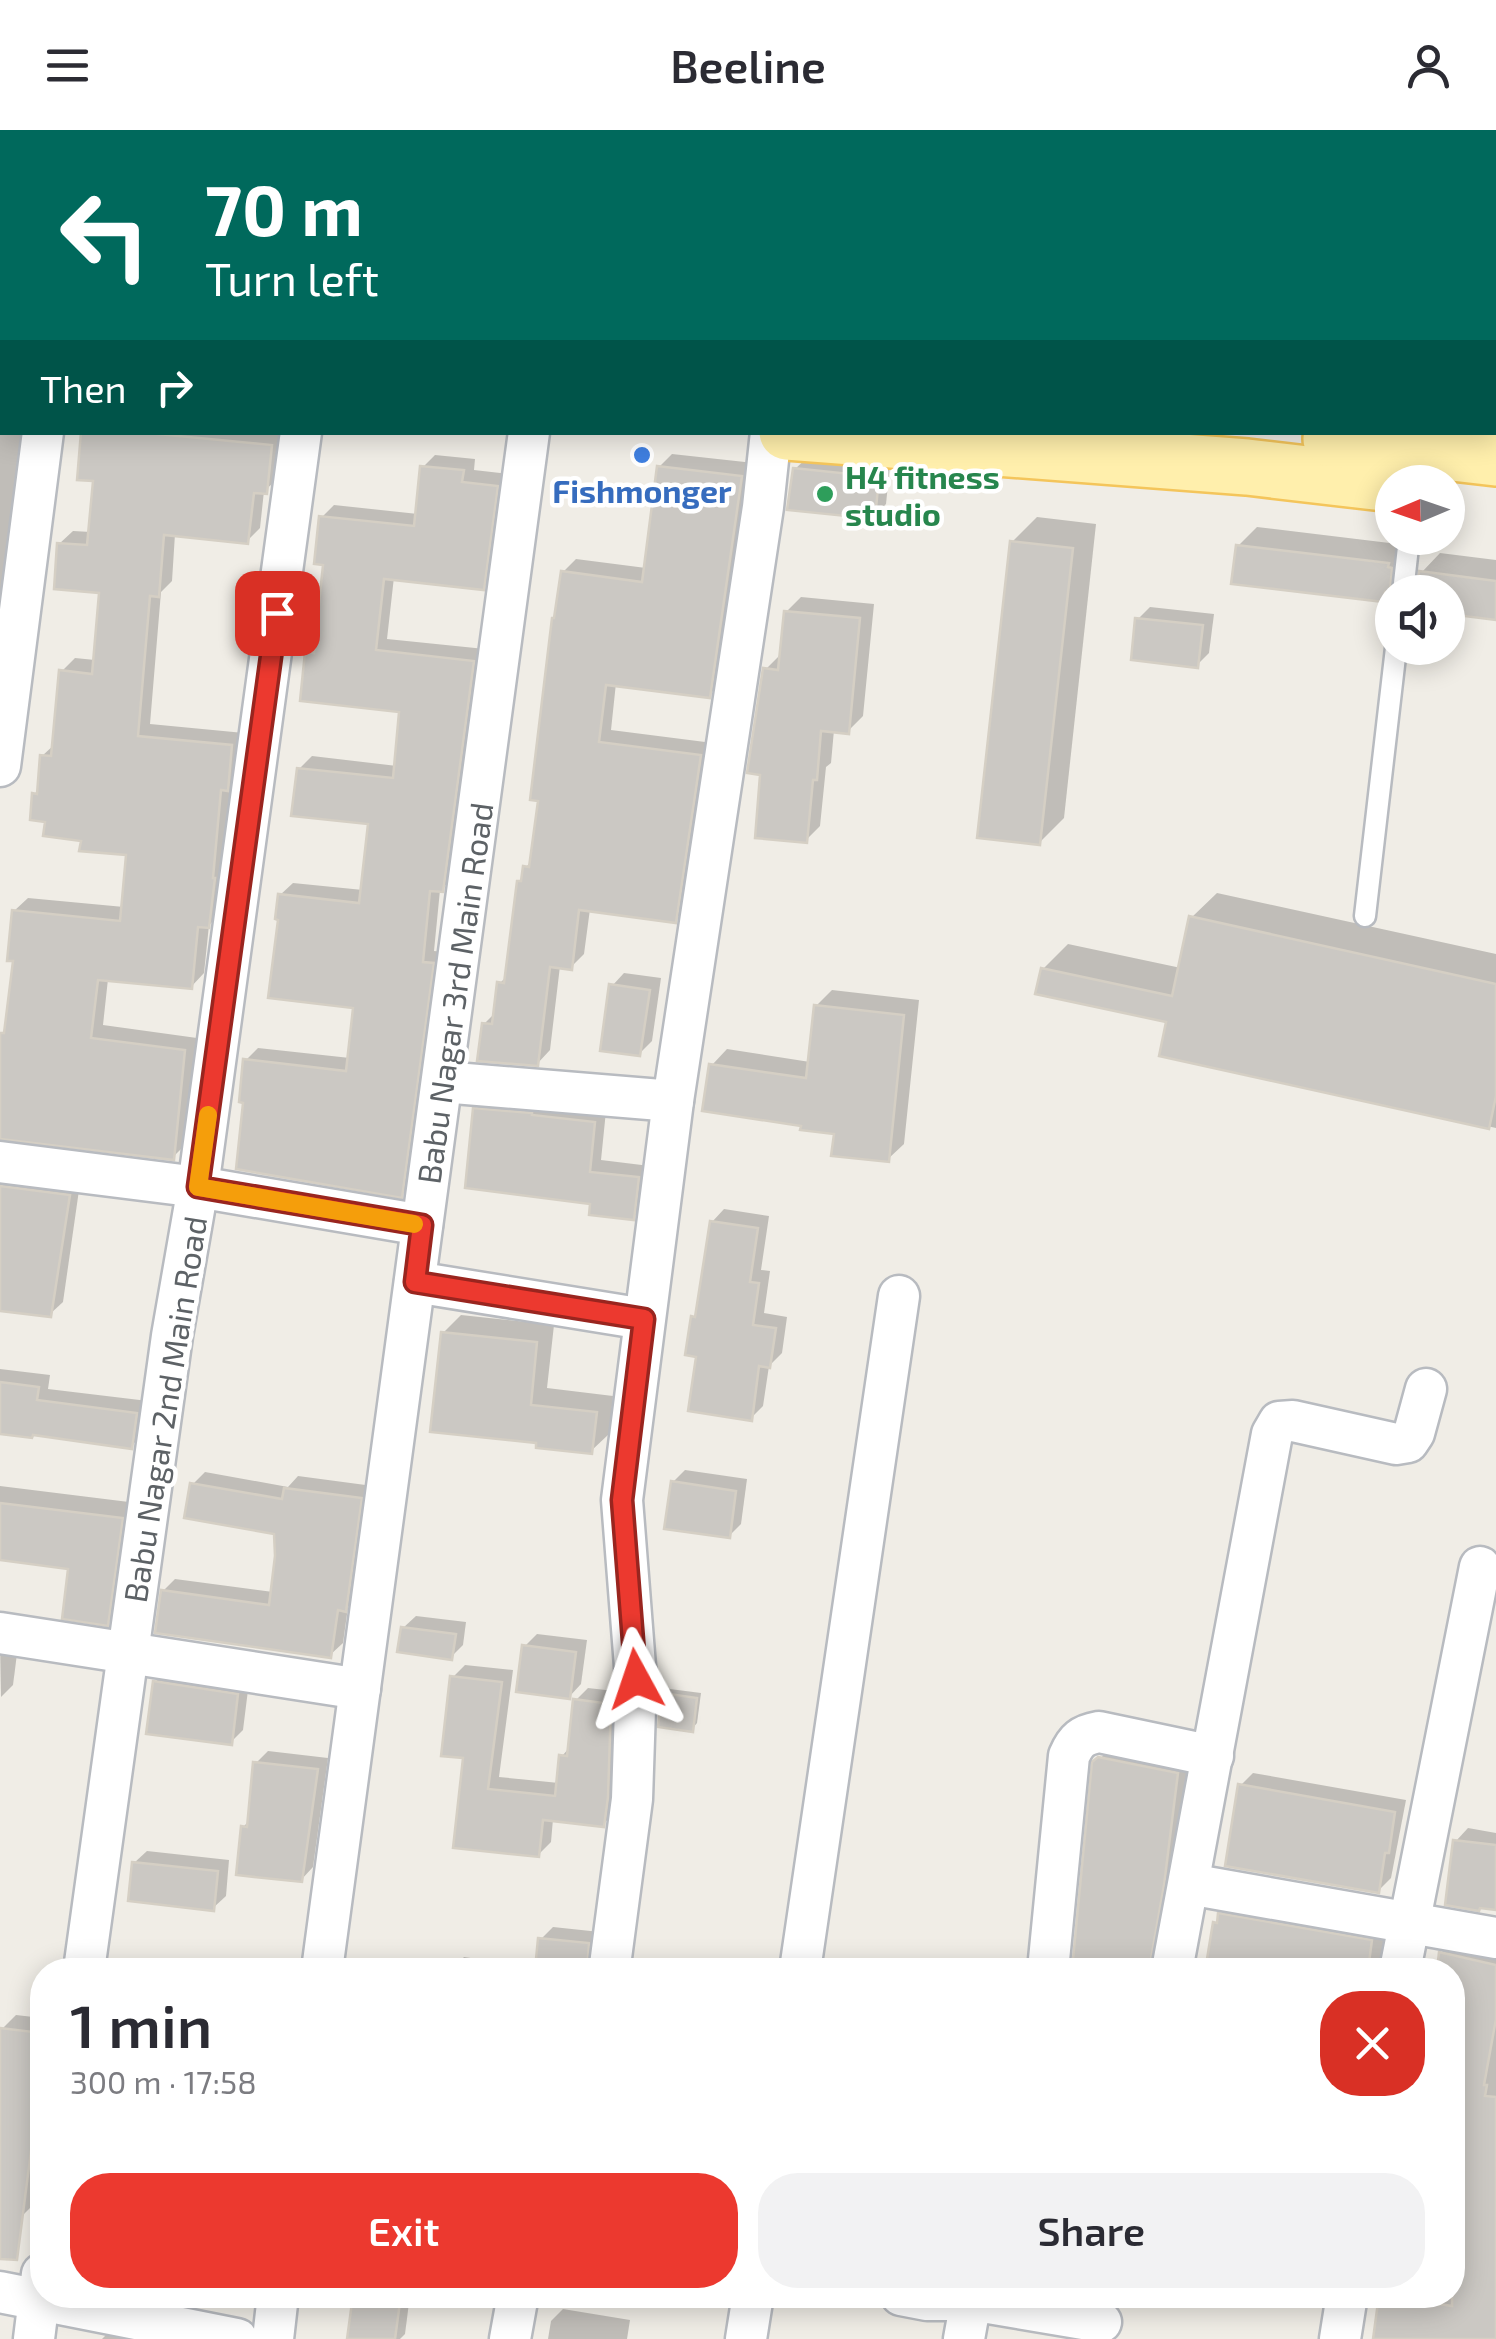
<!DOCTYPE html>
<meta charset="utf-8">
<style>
body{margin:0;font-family:"Exo 2",sans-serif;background:#f2f2f3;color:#2b2b33;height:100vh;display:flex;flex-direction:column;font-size:38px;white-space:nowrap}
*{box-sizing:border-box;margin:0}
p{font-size:32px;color:#7c7c81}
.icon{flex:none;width:55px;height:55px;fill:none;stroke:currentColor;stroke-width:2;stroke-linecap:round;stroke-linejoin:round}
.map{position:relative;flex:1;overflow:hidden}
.side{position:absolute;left:30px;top:1828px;width:1435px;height:350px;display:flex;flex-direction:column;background:#fff;border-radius:40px;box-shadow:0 5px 25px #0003}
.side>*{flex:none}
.guide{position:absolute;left:0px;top:0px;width:1498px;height:305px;box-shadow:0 5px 25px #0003;background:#00695c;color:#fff;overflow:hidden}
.needle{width:65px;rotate:268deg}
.tools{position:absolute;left:1375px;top:335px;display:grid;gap:20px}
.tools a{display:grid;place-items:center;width:90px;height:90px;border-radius:50%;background:#fff;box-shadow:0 5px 25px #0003;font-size:50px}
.pin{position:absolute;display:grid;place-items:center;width:85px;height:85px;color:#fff;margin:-42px;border-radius:20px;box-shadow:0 5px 15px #0006}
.me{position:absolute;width:110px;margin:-55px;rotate:355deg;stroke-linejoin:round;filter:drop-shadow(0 0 8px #0008)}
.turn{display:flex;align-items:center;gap:35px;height:210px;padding:0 40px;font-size:45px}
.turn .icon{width:130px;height:130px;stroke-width:2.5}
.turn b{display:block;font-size:70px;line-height:85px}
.then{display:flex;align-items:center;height:95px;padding:0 40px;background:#0003;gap:20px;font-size:38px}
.round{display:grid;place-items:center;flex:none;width:105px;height:105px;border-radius:40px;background:#f2f2f3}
.headline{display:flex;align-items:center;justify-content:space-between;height:170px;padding:0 40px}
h1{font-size:60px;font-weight:600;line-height:75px}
.primary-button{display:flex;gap:20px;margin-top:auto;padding:20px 40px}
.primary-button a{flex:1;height:115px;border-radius:40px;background:#ec392f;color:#fff;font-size:40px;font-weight:600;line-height:115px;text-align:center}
.primary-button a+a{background:#f2f2f3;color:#2b2b33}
header{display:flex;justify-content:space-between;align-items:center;height:130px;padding:0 40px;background:#fff;font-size:45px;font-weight:600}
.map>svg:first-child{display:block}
</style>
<header><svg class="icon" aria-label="menu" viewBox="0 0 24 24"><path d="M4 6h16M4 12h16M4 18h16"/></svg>Beeline<svg class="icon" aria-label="person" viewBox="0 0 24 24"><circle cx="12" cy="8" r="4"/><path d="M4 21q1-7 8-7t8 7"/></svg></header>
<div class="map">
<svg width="1496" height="2209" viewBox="0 0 1496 2209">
<rect width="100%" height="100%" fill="#f0ede6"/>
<!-- shadow -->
<g fill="#0003">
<path d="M 0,0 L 191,0 L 191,2 L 2,2 L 2,170 L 0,170 Z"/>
<path d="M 1431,0 L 1496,0 L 1496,253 L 1495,2 L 1431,2 Z"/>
<path d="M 0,270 L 2,270 L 2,302 L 37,302 L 0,490 Z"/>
<path d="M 84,302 L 284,302 L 279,348 L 264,361 L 260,398 L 247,411 L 175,404 L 172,451 L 161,462 L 150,594 L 244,603 L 240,645 L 232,653 L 222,783 L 209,795 L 204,843 L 191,857 L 108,849 L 103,895 L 197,908 L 186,1014 L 173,1027 L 0,1006 L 0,922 L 2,904 L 7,900 L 16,829 L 14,781 L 28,768 L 124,777 L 129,723 L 84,708 L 47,689 L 34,664 L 40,659 L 42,626 L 55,614 L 62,541 L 75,528 L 95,530 L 102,460 L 59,414 L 73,401 L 91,402 L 95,349 Z"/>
<path d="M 672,324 L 754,333 L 722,552 L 709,565 L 616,553 L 611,600 L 713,613 L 688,777 L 675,790 L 590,779 L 584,824 L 571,837 L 560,836 L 550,920 L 537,934 L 484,894 L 496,882 L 500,853 L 507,846 L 519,752 L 524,747 L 525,738 L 533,730 L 563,442 L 576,429 L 646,438 L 659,337 Z"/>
<path d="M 435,325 L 475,329 L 474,340 L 509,344 L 495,445 L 483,457 L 394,447 L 387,509 L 485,519 L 454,748 L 440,760 L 434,821 L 444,822 L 413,1053 L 401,1065 L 246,930 L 258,918 L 350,928 L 355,876 L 280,765 L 293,753 L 363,760 L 371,692 L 299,639 L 312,626 L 397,636 L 402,580 L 308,523 L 317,514 L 325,433 L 322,387 L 334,375 L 418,384 L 423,337 Z"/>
<path d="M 808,327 L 890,335 L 886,374 L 874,386 L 795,339 Z"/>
<path d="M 1037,387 L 1096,394 L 1064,688 L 1039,713 L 1012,412 Z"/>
<path d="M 1257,397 L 1406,415 L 1404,462 L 1392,462 L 1392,471 L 1234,451 L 1238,416 Z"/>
<path d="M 1440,423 L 1496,430 L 1496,487 L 1448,481 L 1448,462 L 1419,462 L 1422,442 Z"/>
<path d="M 801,467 L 874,474 L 863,586 L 848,601 L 834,600 L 831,633 L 826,637 L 820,696 L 806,710 L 763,642 L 765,540 L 780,525 L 786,482 Z"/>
<path d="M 1150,477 L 1214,484 L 1209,523 L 1197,535 L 1138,489 Z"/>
<path d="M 1217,763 L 1496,824 L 1496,998 L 1162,924 L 1169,890 L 1043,839 L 1068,814 L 1181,838 L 1192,787 Z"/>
<path d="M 624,843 L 661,848 L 652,911 L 639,924 L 612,856 Z"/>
<path d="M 832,860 L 919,870 L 904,1014 L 888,1029 L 836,1002 L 804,994 L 712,935 L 727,919 L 810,932 L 816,876 Z"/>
<path d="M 488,967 L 606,981 L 601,1030 L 650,1036 L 645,1075 L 633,1087 L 593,1072 L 475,980 Z"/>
<path d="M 0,1044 L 80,1053 L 63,1172 L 50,1184 L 0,1178 Z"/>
<path d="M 724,1079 L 769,1086 L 761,1140 L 770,1141 L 764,1183 L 787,1187 L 782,1223 L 769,1236 L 763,1276 L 751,1288 L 699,1225 L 693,1187 L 699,1182 L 712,1092 Z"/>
<path d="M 461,1185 L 554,1195 L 547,1258 L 613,1266 L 609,1304 L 591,1321 L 538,1316 L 443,1203 Z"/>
<path d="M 0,1239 L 50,1245 L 48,1259 L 148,1271 L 144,1304 L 131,1316 L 0,1301 Z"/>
<path d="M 685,1340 L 747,1349 L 741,1394 L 729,1406 L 673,1352 Z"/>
<path d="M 205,1342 L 288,1357 L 298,1346 L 373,1356 L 358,1467 L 348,1477 L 343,1513 L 330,1525 L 163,1461 L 175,1449 L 273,1462 L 277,1426 L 276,1402 L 193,1354 Z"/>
<path d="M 0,1356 L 137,1373 L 122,1478 L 107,1493 L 71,1437 L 0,1428 Z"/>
<path d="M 416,1486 L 466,1492 L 463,1515 L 451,1527 L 403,1498 Z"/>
<path d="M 537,1504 L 587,1510 L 581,1554 L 569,1567 L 524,1517 Z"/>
<path d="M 0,1511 L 18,1516 L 13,1555 L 1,1567 Z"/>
<path d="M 465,1535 L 513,1540 L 499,1647 L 559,1653 L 562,1626 L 570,1617 L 576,1570 L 588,1558 L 623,1562 L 616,1682 L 603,1694 L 553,1689 L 551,1712 L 538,1725 L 456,1716 L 466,1626 L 453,1547 Z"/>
<path d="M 168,1540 L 249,1552 L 243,1600 L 231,1612 L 155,1552 Z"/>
<path d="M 670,1559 L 701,1563 L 697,1593 L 692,1599 L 664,1565 Z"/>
<path d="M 1125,1603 L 1202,1618 L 1158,1840 L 1091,1840 L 1095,1634 Z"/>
<path d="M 268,1621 L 328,1628 L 313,1737 L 301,1750 L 243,1697 L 250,1690 L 256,1633 Z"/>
<path d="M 1253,1643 L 1406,1670 L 1391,1748 L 1378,1761 L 1240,1656 Z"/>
<path d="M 1468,1698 L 1496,1703 L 1496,1778 L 1456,1711 Z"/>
<path d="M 147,1721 L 229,1730 L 226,1766 L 213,1778 L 134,1733 Z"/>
<path d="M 1238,1767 L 1389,1793 L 1382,1840 L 1208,1840 L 1215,1794 L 1220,1784 Z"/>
<path d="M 553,1797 L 600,1802 L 593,1840 L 452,1840 L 464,1827 L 537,1838 L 541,1809 Z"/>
<path d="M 1458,1806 L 1496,1816 L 1496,2209 L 1374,2209 L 1380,2165 L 1452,2165 L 1452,1840 L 1436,1840 L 1439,1825 Z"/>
<path d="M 16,1885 L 42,1888 L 42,2019 L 35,2073 L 21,2087 L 0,2085 L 0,1917 L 2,1899 Z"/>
<path d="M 356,2165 L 410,2165 L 405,2204 L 400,2209 L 350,2209 Z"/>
<path d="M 563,2179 L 630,2190 L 627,2209 L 548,2209 L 551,2191 Z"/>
<path d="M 113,2198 L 181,2209 L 102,2209 Z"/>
</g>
<!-- building -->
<g fill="#cbc8c3" stroke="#d5cfc4" stroke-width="2.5">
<path d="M 81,302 L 137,302 L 272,315 L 267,364 L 254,363 L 248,414 L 164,405 L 159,467 L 150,466 L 138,606 L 232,615 L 228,661 L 221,660 L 213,748 L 215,748 L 209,798 L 198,797 L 192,859 L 98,850 L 91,908 L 185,920 L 174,1030 L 0,1009 L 0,903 L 4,903 L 13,831 L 7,831 L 12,780 L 120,791 L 126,725 L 79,721 L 81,711 L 43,706 L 45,692 L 30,690 L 32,663 L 37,664 L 40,625 L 51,626 L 59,540 L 92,544 L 99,463 L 54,459 L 57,413 L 87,415 L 93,351 L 77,350 Z"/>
<path d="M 420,336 L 464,340 L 462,352 L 498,356 L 484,460 L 384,449 L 376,520 L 474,531 L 443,762 L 430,761 L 423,832 L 434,833 L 402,1068 L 236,1039 L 243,973 L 239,972 L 243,929 L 346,941 L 353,878 L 268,868 L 278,790 L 275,789 L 278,764 L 359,773 L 368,694 L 291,686 L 297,638 L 393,648 L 399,582 L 300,571 L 305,522 L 314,523 L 323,435 L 314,434 L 319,386 L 414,396 Z"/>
<path d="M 657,336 L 742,346 L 710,568 L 606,555 L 599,612 L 701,625 L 676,793 L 579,780 L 572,840 L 550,837 L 538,936 L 477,931 L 482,893 L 492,894 L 497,852 L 504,853 L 517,751 L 521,751 L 523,736 L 529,737 L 538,671 L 530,670 L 552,488 L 554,488 L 561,441 L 642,452 Z"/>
<path d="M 793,338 L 879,347 L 875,389 L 787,380 Z"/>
<path d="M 1010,411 L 1073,418 L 1040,715 L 977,708 Z"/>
<path d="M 1236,415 L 1389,433 L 1388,437 L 1392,438 L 1390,462 L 1385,462 L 1384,472 L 1231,454 Z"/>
<path d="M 1419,441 L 1496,451 L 1496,490 L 1448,484 L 1448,462 L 1417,462 Z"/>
<path d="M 784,481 L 860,488 L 849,604 L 821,601 L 817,650 L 813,650 L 807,713 L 755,708 L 760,645 L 747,643 L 763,538 L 778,540 Z"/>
<path d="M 1135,488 L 1203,495 L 1198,538 L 1131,530 Z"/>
<path d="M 1189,786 L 1496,854 L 1496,966 L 1489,999 L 1159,926 L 1166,892 L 1035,864 L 1041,838 L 1172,866 Z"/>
<path d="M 609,854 L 650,860 L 640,926 L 600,921 Z"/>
<path d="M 814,875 L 904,885 L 889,1032 L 831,1026 L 834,1004 L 800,1000 L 801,996 L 702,981 L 709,934 L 806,948 Z"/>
<path d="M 473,978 L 532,983 L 532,985 L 595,992 L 590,1042 L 639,1047 L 634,1090 L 589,1085 L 590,1074 L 465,1058 Z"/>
<path d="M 0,1056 L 70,1065 L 51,1187 L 0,1181 Z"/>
<path d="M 710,1091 L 758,1098 L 750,1152 L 759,1153 L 753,1195 L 776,1198 L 770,1238 L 759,1236 L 752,1291 L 688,1281 L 696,1227 L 685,1225 L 691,1186 L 695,1187 Z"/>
<path d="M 441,1202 L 537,1212 L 531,1275 L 597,1282 L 592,1324 L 536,1318 L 536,1313 L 430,1302 Z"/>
<path d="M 0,1252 L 39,1257 L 37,1270 L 137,1283 L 132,1319 L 33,1305 L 32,1308 L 0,1304 Z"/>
<path d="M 671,1351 L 736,1361 L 730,1408 L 664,1399 Z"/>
<path d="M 190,1353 L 282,1369 L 284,1358 L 362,1368 L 346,1482 L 338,1480 L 331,1528 L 155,1503 L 161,1460 L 269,1475 L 275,1426 L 274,1404 L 184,1388 Z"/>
<path d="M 0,1373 L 123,1388 L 108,1496 L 62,1489 L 68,1439 L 0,1430 Z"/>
<path d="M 401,1497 L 456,1504 L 452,1530 L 397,1522 Z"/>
<path d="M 522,1515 L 576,1522 L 570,1569 L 516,1562 Z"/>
<path d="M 450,1546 L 502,1552 L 488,1659 L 555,1666 L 559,1625 L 567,1626 L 573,1569 L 611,1574 L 608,1667 L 604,1697 L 543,1690 L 539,1727 L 453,1718 L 463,1628 L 441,1626 Z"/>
<path d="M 153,1551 L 238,1564 L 232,1615 L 146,1604 Z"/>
<path d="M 662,1563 L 697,1568 L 693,1602 L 658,1597 Z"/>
<path d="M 1098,1627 L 1178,1643 L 1164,1755 L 1149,1840 L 1072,1840 L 1092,1632 Z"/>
<path d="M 253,1632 L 318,1639 L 302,1752 L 236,1745 L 241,1696 L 247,1697 Z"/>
<path d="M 1238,1654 L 1395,1682 L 1389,1723 L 1385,1723 L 1379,1763 L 1225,1736 Z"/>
<path d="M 1453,1710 L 1496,1715 L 1496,1780 L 1480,1778 L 1479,1781 L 1445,1775 Z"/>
<path d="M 132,1732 L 218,1741 L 214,1781 L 128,1771 Z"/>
<path d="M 1218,1783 L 1372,1810 L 1368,1840 L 1272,1840 L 1207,1829 L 1213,1792 L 1217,1793 Z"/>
<path d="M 538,1808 L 589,1813 L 587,1840 L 535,1840 Z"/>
<path d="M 1439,1822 L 1496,1835 L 1496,1889 L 1484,1955 L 1487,1955 L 1485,1966 L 1496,1967 L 1496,2209 L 1373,2209 L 1379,2165 L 1452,2176 L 1452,1840 L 1437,1840 Z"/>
<path d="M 0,1898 L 42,1903 L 42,1936 L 17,2130 L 0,2129 Z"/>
<path d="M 353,2165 L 401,2165 L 395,2209 L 347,2209 Z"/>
</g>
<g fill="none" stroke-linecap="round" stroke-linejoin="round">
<defs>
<g id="service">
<path d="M 1158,2 L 1158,0"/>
<path d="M 1403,462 L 1409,408"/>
<path d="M 1365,786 L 1396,518"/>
</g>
<g id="minor">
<path d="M 464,0 L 491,2"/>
<path d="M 528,2 L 529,0"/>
<path d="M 745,2 L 745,0"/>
<path d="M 975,2 L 975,0"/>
<path d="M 1402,2 L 1402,0"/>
<path d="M 0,636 L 43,302"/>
<path d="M 442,952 L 673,971"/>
<path d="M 0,1032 L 198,1057 L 422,1095"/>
<path d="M 415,1152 L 644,1189"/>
<path d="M 0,1503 L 360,1559"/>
<path d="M 1189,1754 L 1496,1808"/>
<path d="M 610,1835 L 632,1669 L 636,1549 L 622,1370 L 673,971 L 763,377 L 771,302"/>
<path d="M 84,1840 L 172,1206 L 198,1057 L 301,302"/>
<path d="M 322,1840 L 529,302"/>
<path d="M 800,1840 L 899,1166"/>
<path d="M 1048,1840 L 1069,1626 C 1076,1610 1082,1605 1099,1602 L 1213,1626"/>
<path d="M 1172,1840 L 1272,1304 L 1279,1292 L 1293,1291 L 1396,1314 L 1408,1312 L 1414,1303 L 1426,1259"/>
<path d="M 1400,1840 L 1480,1437"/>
<path d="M 0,2162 L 237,2209"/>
<path d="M 901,2165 L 927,2170 L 971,2170"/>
<path d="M 34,2209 L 42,2144"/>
<path d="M 273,2209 L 278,2165"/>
<path d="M 510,2209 L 518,2165"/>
<path d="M 746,2209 L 753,2165"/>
<path d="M 964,2209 L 971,2170 L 1101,2192"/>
<path d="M 1340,2209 L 1347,2165"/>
</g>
<g id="primary">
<path d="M 0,207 L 2,207"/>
<path d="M 787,302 L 1247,337 L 1392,354"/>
<path d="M 1331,309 L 1496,328"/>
</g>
</defs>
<!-- service casing -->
<use href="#service" stroke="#b8bbc0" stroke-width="25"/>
<!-- minor casing -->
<use href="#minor" stroke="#b8bbc0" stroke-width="45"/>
<!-- primary casing -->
<use href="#primary" stroke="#f4c55b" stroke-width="60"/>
<!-- service -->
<use href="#service" stroke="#fff" stroke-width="20"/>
<!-- minor -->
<use href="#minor" stroke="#fff" stroke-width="40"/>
<!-- primary -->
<use href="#primary" stroke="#ffefac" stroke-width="55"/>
</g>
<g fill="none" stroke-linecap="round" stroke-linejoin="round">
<defs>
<path id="route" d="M 277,483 L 198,1057 L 422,1095 L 415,1152 L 644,1189 L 622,1370 L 636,1549"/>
</defs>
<!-- route casing -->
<use href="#route" stroke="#99251f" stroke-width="25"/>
<!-- route -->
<use href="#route" stroke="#ec392f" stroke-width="18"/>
<!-- slow -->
<path stroke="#f59e0b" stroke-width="18" d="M 208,985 L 198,1057 L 414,1094"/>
</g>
<!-- markers -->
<circle fill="#3f7fe0" stroke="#fff" stroke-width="4" cx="642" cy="325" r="10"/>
<circle fill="#2e9e5b" stroke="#fff" stroke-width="4" cx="825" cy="364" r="10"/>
<g text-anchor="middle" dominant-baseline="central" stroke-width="9" stroke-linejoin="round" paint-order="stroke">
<!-- leisure labels -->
<g font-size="32" font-weight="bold" fill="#27864d" stroke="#fff" text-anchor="start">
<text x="845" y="346">H4 fitness<tspan x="845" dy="37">studio</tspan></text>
</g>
<!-- shop labels -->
<g font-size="32" font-weight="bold" fill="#366cbe" stroke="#fff">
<text x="642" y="360">Fishmonger</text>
</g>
<!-- street labels -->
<g font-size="32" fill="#5d6266" stroke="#fff">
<text transform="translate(454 863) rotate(-82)">Babu Nagar 3rd Main Road</text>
<text transform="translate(164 1279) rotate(-81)">Babu Nagar 2nd Main Road</text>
</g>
</g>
</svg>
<div class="tools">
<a><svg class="needle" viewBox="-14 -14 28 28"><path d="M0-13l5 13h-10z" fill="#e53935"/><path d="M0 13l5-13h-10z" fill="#7c7c81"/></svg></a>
<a><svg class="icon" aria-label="sound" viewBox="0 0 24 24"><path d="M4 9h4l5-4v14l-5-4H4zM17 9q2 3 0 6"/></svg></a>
</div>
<div class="pin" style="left:277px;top:483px;background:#d93025"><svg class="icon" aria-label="arrive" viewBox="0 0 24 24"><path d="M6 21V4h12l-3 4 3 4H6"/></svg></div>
<svg class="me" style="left:636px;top:1549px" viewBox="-20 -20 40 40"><path d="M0-17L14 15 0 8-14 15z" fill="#ec392f" stroke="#fff" stroke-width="4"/></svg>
<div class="guide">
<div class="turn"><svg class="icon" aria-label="left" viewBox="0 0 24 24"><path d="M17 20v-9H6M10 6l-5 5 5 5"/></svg><div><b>70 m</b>Turn left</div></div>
<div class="then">Then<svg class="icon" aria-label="right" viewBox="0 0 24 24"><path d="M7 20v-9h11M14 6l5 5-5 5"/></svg></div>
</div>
<section class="side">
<div class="headline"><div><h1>1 min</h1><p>300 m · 17:58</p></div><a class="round" style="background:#d93025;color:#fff"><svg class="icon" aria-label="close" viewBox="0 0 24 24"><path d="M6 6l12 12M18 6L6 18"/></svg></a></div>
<div class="primary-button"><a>Exit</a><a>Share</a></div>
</section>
</div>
